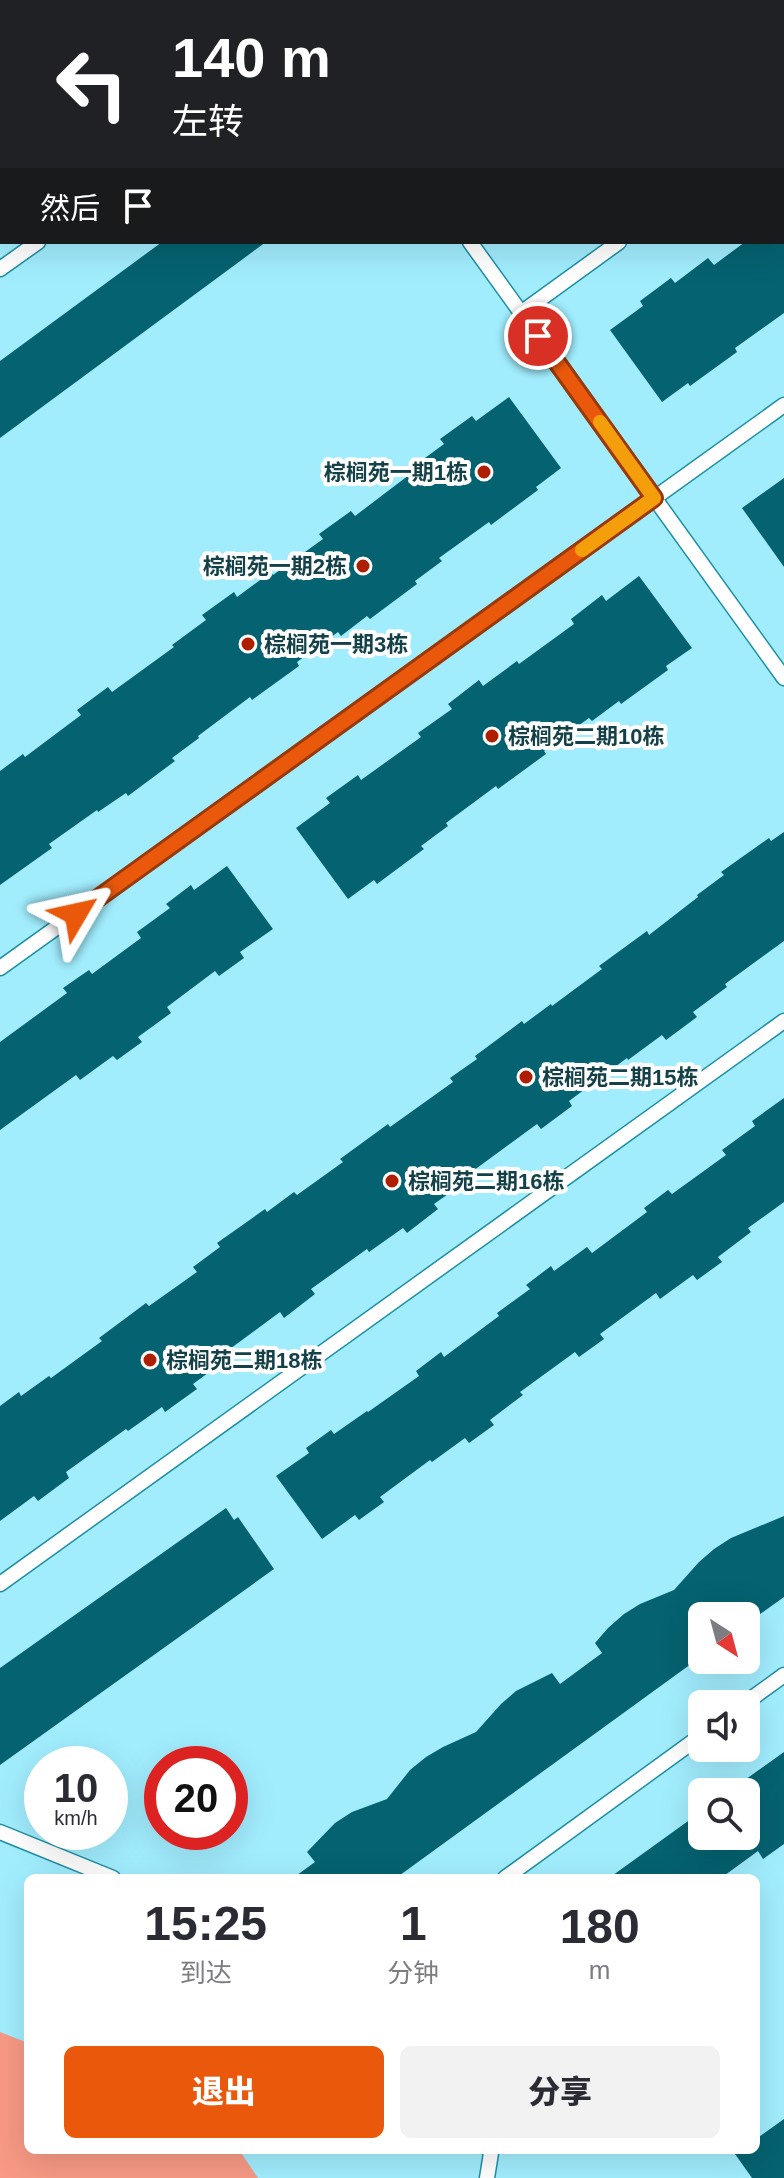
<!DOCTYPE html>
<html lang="zh">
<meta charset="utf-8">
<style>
body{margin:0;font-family:Helvetica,"Noto Sans SC",sans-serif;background:#f2f2f3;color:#2b2b33;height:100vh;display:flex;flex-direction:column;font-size:30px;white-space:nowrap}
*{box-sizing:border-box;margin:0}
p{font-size:26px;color:#7c7c81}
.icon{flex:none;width:44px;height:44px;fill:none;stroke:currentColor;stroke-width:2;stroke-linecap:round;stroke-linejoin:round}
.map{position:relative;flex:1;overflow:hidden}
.sheet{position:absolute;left:24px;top:1874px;width:736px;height:280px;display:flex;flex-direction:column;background:#fff;border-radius:12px;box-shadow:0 8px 32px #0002}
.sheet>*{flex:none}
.hud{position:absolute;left:0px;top:0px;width:784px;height:244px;box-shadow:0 8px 32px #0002;background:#202124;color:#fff;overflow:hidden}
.needle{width:52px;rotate:144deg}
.fabs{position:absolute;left:688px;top:1602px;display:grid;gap:16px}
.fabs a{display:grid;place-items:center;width:72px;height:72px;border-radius:12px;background:#fff;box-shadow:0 8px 32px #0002;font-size:40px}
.speed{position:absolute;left:24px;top:1746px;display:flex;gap:16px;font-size:40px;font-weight:700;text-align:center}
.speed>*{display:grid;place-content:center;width:104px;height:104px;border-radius:50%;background:#fff;box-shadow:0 8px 32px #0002;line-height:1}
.speed small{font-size:20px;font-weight:400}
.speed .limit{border:12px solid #d22;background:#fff;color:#111}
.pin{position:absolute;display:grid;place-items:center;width:68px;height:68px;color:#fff;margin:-34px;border:4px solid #fff;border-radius:50%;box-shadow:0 2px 8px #0007}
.me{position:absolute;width:88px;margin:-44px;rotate:54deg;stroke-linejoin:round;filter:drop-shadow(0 0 6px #0008)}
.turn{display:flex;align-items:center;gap:28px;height:168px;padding:0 40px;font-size:36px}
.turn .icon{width:104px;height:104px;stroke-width:2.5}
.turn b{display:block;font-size:56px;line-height:68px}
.then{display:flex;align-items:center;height:76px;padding:0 40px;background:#0003;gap:16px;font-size:30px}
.eta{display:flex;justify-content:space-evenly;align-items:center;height:136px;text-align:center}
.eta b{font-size:48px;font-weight:800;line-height:56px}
.action{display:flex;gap:16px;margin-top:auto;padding:16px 40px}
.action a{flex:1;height:92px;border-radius:12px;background:#ea580c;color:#fff;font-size:32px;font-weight:800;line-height:92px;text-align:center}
.action a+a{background:#f2f2f3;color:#2b2b33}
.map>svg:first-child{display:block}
</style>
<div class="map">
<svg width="784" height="2178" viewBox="0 0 784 2178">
<rect width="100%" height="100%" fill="#a1edfe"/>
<!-- green -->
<path fill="#f79985" d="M 0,2032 L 28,2043 L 28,2150 L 239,2150 L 258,2178 L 0,2178 Z"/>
<!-- building -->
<g fill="#056270">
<path d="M 162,242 L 266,242 L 0,438 L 0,361 Z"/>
<path d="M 745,242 L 784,242 L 784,313 L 735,348 L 737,352 L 690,386 L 688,383 L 662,402 L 610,330 L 643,306 L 640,301 L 671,278 L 675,283 L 708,258 L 714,265 Z"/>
<path d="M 509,397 L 561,468 L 536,487 L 538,490 L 491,525 L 489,522 L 439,558 L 442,561 L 415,581 L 417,584 L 370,619 L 367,616 L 341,636 L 338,632 L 297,662 L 299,666 L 252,700 L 250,697 L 198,736 L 199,738 L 172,758 L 175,761 L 128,796 L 126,793 L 98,812 L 97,810 L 49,844 L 52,848 L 0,885 L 0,771 L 23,754 L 25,757 L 81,715 L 77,710 L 108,687 L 112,692 L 174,647 L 172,645 L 206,620 L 202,615 L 234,592 L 237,597 L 271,572 L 273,575 L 323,539 L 319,534 L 351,511 L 355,516 L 413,472 L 410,469 L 444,444 L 440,439 L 472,416 L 476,421 Z"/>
<path d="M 784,478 L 784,567 L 742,508 Z"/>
<path d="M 639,576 L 692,648 L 666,666 L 668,670 L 621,704 L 619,701 L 592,721 L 589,718 L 544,751 L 546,754 L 498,789 L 496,786 L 446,823 L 448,826 L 421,846 L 424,849 L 377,884 L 374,880 L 348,899 L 296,828 L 330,803 L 326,798 L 358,775 L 361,780 L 421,737 L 418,733 L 452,709 L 448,704 L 479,680 L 483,686 L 517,661 L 519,664 L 574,624 L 571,619 L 602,595 L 606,601 Z"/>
<path d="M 784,832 L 784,941 L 725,984 L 727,987 L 693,1012 L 697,1017 L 666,1040 L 662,1035 L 628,1060 L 627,1058 L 569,1101 L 572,1106 L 541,1129 L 537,1124 L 466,1176 L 468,1180 L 434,1204 L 438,1209 L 407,1233 L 403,1228 L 369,1252 L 367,1249 L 311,1289 L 315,1294 L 284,1318 L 280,1312 L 223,1354 L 227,1359 L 193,1384 L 197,1389 L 165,1412 L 162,1407 L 128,1431 L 126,1429 L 66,1472 L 69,1478 L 38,1501 L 34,1496 L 0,1521 L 0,1406 L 19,1392 L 21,1396 L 49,1376 L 51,1378 L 102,1341 L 99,1338 L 146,1303 L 149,1306 L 197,1272 L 193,1267 L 220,1247 L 217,1243 L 265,1209 L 267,1212 L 294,1192 L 297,1195 L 343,1162 L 340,1159 L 388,1124 L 390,1127 L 453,1082 L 450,1078 L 477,1059 L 475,1056 L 522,1021 L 524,1024 L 551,1004 L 552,1006 L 602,969 L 599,966 L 647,931 L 649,935 L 698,897 L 697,895 L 724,875 L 721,872 L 769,838 L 771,841 Z"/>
<path d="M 227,866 L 273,929 L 240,952 L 244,958 L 219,976 L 215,971 L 167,1007 L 171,1013 L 138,1037 L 142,1042 L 117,1060 L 113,1056 L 80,1080 L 76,1075 L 0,1130 L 0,1042 L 67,993 L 63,988 L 89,970 L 92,974 L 141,938 L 137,932 L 170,908 L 166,904 L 191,885 L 194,890 Z"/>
<path d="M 784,1098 L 784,1202 L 748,1228 L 751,1232 L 718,1257 L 722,1262 L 697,1280 L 693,1275 L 660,1299 L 656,1293 L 600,1334 L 604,1339 L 579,1357 L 575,1352 L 520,1392 L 523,1395 L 490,1420 L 494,1425 L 469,1443 L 465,1438 L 432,1462 L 430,1460 L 380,1497 L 384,1502 L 359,1520 L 355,1515 L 322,1539 L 276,1476 L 309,1453 L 306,1448 L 331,1430 L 334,1434 L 367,1411 L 368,1412 L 419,1376 L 416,1371 L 441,1352 L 444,1357 L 499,1316 L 497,1313 L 530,1289 L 526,1285 L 551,1266 L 554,1271 L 587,1247 L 592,1253 L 647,1212 L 644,1208 L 668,1190 L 672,1194 L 726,1155 L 722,1150 L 755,1126 L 752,1121 Z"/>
<path d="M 226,1508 L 234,1520 L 238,1517 L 274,1569 L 0,1765 L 0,1668 Z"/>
<path d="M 784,1516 L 784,1597 L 746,1624 L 746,1616 L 702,1616 L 702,1656 L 396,1878 L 293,1878 L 315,1862 L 307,1852 L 335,1823 L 352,1812 L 387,1799 L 410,1770 L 426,1757 L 443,1747 L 476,1732 L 501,1704 L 516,1691 L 552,1673 L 560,1684 L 602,1653 L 595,1643 L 608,1628 L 624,1614 L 640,1604 L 674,1590 L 699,1562 L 714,1549 L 731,1538 Z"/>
<path d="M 784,1752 L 784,1844 L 763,1859 L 758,1851 L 721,1878 L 609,1878 L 702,1811 L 702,1836 L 746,1836 L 746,1792 L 728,1792 Z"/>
<path d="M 784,2119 L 784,2178 L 752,2178 L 735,2154 L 741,2150 L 756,2150 L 756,2139 Z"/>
</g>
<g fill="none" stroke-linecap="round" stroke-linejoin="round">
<defs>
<g id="lane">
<path d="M 297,0 L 298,2"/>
<path d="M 470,2 L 473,0"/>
<path d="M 782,125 L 784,124"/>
<path d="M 470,242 L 784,678"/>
<path d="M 0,269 L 38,242"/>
<path d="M 521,313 L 619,242"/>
<path d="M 0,968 L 784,405"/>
<path d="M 0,1584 L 784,1021"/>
<path d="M 744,1704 L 784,1675"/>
<path d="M 0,1832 L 113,1878"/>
<path d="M 505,1878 L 702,1735"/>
<path d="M 487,2178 L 491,2153 L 489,2150"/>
</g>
</defs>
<!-- lane casing -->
<use href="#lane" stroke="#1e8fa3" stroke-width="17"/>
<!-- lane -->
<use href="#lane" stroke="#fff" stroke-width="14"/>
</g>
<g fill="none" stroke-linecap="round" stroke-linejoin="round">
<defs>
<path id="route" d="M 76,914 L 654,498 L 538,336"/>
</defs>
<!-- route casing -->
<use href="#route" stroke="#983908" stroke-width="20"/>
<!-- route -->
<use href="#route" stroke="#ea580c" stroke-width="14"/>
<!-- slow -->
<path stroke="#f59e0b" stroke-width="14" d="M 582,550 L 654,498 L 600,422"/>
</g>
<!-- markers -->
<g fill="#ad1f00" stroke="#fff" stroke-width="3">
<circle cx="484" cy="472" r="8"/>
<circle cx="363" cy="566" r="8"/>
<circle cx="248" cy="644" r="8"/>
<circle cx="492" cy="736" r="8"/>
<circle cx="526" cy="1077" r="8"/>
<circle cx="392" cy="1181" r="8"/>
<circle cx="150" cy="1360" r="8"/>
</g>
<g text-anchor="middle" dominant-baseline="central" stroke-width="8" stroke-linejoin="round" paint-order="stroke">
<!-- poi labels -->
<g font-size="22" font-weight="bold" fill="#144048" stroke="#fff" text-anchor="start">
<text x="468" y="472" text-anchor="end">棕榈苑一期1栋</text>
<text x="347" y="566" text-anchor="end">棕榈苑一期2栋</text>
<text x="264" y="644">棕榈苑一期3栋</text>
<text x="508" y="736">棕榈苑二期10栋</text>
<text x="542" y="1077">棕榈苑二期15栋</text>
<text x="408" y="1181">棕榈苑二期16栋</text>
<text x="166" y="1360">棕榈苑二期18栋</text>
</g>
</g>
</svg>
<div class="fabs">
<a><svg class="needle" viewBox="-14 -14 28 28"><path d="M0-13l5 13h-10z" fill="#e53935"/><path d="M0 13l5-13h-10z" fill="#7c7c81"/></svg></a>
<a><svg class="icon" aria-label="sound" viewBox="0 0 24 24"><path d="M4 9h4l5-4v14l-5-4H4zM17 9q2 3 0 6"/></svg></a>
<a><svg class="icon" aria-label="search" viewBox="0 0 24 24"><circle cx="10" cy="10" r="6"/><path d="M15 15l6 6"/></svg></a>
</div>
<div class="speed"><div>10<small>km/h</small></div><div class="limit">20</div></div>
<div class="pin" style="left:538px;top:336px;background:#d93025"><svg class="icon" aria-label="arrive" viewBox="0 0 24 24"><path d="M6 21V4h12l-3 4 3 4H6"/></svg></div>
<svg class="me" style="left:76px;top:914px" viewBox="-20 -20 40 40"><path d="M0-17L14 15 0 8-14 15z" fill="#ea580c" stroke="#fff" stroke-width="4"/></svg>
<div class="hud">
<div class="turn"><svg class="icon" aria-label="left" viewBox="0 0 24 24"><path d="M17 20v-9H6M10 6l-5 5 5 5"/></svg><div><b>140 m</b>左转</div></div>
<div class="then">然后<svg class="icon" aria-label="arrive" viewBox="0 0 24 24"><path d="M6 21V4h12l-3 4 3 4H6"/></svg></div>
</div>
<section class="sheet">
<div class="eta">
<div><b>15:25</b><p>到达</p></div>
<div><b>1</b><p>分钟</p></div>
<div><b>180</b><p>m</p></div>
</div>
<div class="action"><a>退出</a><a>分享</a></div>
</section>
</div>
